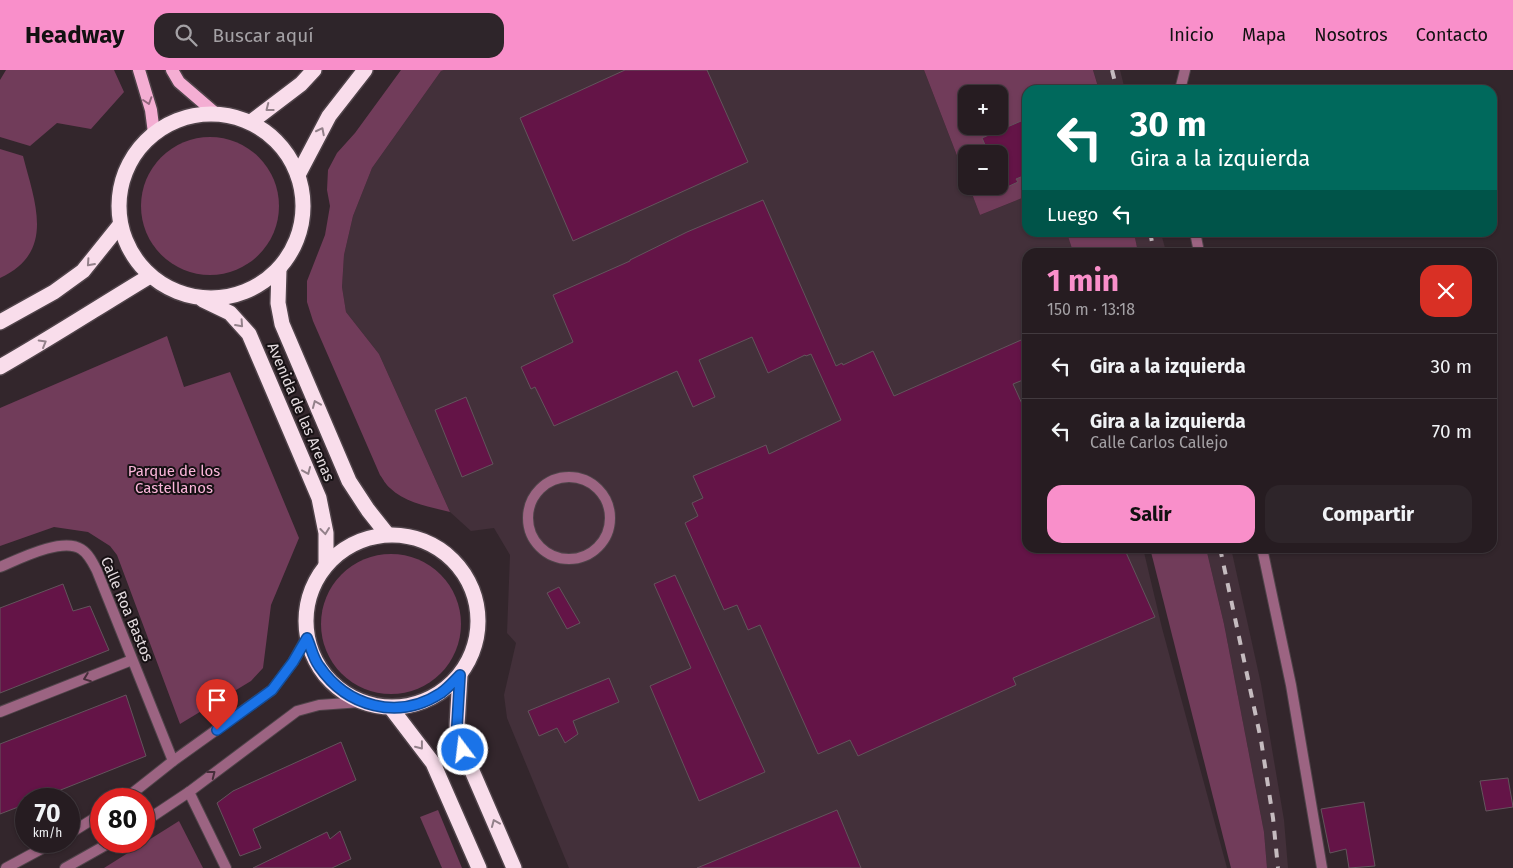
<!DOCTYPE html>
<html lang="es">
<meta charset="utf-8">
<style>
body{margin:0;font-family:"Fira Sans",sans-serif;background:#2e252a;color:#f1f3f6;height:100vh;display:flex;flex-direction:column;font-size:19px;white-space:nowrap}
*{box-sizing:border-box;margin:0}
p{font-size:16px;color:#a4a1a5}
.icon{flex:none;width:28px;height:28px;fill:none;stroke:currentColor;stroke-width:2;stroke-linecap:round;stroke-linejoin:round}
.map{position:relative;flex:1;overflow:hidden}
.panel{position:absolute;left:1022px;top:178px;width:475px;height:305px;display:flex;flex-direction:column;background:#261c21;border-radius:15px;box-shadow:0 1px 4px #0004,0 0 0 1px #423a3f}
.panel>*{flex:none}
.hud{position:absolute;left:1022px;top:15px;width:475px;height:152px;border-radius:15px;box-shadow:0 1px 4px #0004,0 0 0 1px #423a3f;background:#00695c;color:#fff;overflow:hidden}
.controls{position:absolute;left:958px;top:15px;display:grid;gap:10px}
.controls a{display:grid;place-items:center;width:50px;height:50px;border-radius:10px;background:#261c21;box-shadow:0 1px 4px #0004,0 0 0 1px #423a3f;font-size:25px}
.speed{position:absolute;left:15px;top:718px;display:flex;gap:10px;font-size:25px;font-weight:700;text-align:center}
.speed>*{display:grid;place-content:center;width:65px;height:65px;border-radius:50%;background:#261c21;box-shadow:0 1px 4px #0004,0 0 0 1px #423a3f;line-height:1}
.speed small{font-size:12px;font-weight:400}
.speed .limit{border:8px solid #d22;background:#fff;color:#111}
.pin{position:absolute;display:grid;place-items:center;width:42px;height:42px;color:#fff;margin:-51px -21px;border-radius:50% 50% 50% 0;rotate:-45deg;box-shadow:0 0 5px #0007}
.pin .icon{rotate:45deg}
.me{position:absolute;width:55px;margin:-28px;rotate:345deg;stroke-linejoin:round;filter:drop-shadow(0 0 4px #0008)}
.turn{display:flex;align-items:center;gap:18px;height:105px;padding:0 25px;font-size:22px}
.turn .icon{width:65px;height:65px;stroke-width:2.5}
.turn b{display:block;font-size:35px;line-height:42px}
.then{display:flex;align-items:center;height:48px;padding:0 25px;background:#0003;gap:10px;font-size:19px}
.round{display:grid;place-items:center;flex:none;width:52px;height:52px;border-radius:15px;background:#2e252a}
.head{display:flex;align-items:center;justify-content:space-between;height:85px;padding:0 25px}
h1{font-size:30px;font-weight:700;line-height:38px;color:#f98fca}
.button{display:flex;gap:10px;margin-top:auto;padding:10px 25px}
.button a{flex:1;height:58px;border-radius:15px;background:#f98fca;color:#111;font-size:20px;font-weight:700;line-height:58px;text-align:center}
.button a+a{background:#2e252a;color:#f1f3f6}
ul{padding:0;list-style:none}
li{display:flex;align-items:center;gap:15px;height:65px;padding:0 25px;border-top:1px solid #423a3f}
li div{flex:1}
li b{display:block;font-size:19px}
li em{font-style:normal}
header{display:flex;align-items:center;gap:30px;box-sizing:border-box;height:70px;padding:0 25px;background:#f98fca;color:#111}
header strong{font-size:24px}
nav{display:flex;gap:28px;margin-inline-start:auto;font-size:18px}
.search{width:350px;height:45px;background:#2e252a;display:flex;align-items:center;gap:12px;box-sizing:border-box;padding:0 18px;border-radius:15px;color:#a4a1a5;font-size:19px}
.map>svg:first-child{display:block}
</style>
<header>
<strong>Headway</strong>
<div class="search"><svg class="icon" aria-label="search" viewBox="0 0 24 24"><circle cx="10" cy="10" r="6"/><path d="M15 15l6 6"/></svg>Buscar aquí</div>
<nav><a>Inicio</a><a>Mapa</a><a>Nosotros</a><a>Contacto</a></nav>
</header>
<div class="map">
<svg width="1513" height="798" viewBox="0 0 1513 798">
<rect width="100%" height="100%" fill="#33262c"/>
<!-- built -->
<g fill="#43303a">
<path d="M 444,0 L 924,0 L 966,109 L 966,116 L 969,116 L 980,145 L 1027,126 L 1028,162 L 1067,163 L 1073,182 L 1028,182 L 1028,478 L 1143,478 L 1162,558 L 1227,798 L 569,798 L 507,648 L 504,625 L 516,573 L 507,563 L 510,485 L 494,458 L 471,461 L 450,442 L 379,284 L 346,242 L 342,217 L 344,185 L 353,146 L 372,98 L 441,1 Z"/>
<path d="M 1093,0 L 1120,0 L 1125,20 L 1099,20 Z"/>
<path d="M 1134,163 L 1161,163 L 1166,182 L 1138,182 Z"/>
<path d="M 1206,478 L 1231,478 L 1261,614 L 1284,750 L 1288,798 L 1267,798 L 1264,762 L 1224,554 Z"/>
</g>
<!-- green -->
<g fill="#713c5a" fill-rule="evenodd">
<path d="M 6,0 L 114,0 L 124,22 L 91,59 L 57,53 L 30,76 L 0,67 L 0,10 Z"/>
<path d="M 401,0 L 444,0 L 441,1 L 372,98 L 353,146 L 344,185 L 342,217 L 346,242 L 379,284 L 450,442 C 430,437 405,433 390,418 C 386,415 383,409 380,405 L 313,251 L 307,232 L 307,211 L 325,165 L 330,136 L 327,120 L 328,100 L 337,83 L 355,63 Z"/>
<path d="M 924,0 L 1093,0 L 1099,20 L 1028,20 L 1027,126 L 980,145 L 969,116 L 999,116 L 999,84 L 966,84 L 966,109 ZM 966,24 L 999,24 L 999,56 L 966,56 Z"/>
<circle cx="210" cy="136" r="69"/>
<path d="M 0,79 L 23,86 C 35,133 56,182 0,208 Z"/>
<path d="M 1067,163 L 1134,163 L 1138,182 L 1073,182 Z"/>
<path d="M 167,266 L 184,317 L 230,302 L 299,468 L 271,535 L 263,598 L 251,611 L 180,654 L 117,485 L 110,476 L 88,462 L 54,457 L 0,476 L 0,338 Z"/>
<path d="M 1150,478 L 1206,478 L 1224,554 L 1264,762 L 1267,798 L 1231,798 Z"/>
<circle cx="391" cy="554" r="70"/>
<path d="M 438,740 L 462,798 L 442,798 L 420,747 Z"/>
<path d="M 179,751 L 203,798 L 104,798 Z"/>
</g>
<!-- building -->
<g fill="#641447" stroke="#63545c">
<path d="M 625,0 L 707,0 L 748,92 L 573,171 L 520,48 Z"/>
<path d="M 1028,48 L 1028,104 L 1016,109 L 1018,112 L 1005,118 L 999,105 L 999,84 L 989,84 L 982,68 Z"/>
<path d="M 763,130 L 836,296 L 842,293 L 843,295 L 873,281 L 894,326 L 1028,267 L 1028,308 L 1013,314 L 1028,347 L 1028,478 L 1124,478 L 1155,547 L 1013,608 L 1016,615 L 858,686 L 850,670 L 818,684 L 760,555 L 748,560 L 737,535 L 724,540 L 685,453 L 698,446 L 692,433 L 703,428 L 693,406 L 766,375 L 769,384 L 841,350 L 811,284 L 806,286 L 805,285 L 768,303 L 752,267 L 699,290 L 715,327 L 693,337 L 677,301 L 554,356 L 535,317 L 531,319 L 521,297 L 573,272 L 553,225 L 630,191 L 630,190 L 687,162 Z"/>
<path d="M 466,327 L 493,394 L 462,407 L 435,340 Z"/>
<path d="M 675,505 L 765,702 L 699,731 L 650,616 L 691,598 L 654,514 Z"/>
<path d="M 63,514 L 73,541 L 90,536 L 109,580 L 0,623 L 0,538 Z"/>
<path d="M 559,517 L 580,553 L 567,559 L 547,523 Z"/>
<path d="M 609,608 L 619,632 L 573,651 L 578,664 L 565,673 L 557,658 L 539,666 L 528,641 Z"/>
<path d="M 126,625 L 146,686 L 38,729 L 26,729 L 26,734 L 0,744 L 0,674 Z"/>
<path d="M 341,672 L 356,710 L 253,759 L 261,778 L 240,786 L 217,733 L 233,721 Z"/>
<path d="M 1508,708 L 1513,737 L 1486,741 L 1480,711 Z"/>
<path d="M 1364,732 L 1375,796 L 1349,798 L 1346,779 L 1330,783 L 1321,739 Z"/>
<path d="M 837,740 L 861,798 L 697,798 Z"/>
<path d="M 340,761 L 351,789 L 332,798 L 253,798 L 327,762 L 330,769 Z"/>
</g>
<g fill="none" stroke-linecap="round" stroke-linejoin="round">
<defs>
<g id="street">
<path d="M 1180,20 L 1185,0"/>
<path d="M 1195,162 L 1199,182"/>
<circle cx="569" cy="448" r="41"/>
<path d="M 1262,478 L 1291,615 L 1322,798"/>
<path d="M 0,497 C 19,489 62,467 81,479 C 89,484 93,493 97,501 L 173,691"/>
<path d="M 0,642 L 132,590"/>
<path d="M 189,722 L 226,798"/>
<path d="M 125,729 L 173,691 L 272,620 L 293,592 L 307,567"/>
<path d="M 144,752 L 189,722 L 297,641 L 319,635 L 361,632"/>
<path d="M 69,764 L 101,744"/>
<path d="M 6,798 L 56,771"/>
<path d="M 65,798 L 113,771"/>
</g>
<g id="primary">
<path d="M 139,0 L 151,40 L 154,63"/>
<path d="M 172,0 L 179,12 L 215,43"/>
</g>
<g id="highway">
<circle cx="211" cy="136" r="92"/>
<path d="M 251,52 L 301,14 L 314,0"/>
<path d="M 298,105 L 329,46 L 365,0"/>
<path d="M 279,199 L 278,233 L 282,254 L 349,411 L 368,440 L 387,464"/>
<path d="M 203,230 L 230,243 L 249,264 L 319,428 L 326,463 L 326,495"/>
<path d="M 0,252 L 54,222 L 83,201 L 120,155"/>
<path d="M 0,297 C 51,268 100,236 150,206"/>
<circle cx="392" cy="551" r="86"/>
<path d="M 460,605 L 457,656 L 463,680 L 514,798"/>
<path d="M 391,638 L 433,693 L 479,798"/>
</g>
</defs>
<!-- street casing -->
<use href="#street" stroke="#4f4349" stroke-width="12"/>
<!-- primary casing -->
<use href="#primary" stroke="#4f4349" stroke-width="15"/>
<!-- highway casing -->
<use href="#highway" stroke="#4f4349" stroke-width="18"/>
<!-- street -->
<use href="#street" stroke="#9c6482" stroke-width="10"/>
<!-- primary -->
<use href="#primary" stroke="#f4aed3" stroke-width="12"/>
<!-- highway -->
<use href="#highway" stroke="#f9ddeb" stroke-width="15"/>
<!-- rail -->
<g stroke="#c5bbbf" stroke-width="4" stroke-dasharray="9 9" stroke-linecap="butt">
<path d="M 1112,0 L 1117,20"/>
<path d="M 1150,162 L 1154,182"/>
<path d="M 1220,478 L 1261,670 L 1273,748 L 1278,798"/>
</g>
</g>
<!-- one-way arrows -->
<defs><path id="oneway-chevron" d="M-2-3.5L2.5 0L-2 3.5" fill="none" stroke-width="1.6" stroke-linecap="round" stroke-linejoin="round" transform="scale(1.25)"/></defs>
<use stroke="#91677d" href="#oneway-chevron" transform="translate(148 31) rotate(72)"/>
<g stroke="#93818a">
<use href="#oneway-chevron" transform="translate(269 38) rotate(142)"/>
<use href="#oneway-chevron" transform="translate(321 61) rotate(-63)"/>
<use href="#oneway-chevron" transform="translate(90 193) rotate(132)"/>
<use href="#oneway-chevron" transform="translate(240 254) rotate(48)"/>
<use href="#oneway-chevron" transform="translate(43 273) rotate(-30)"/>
<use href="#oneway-chevron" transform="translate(316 334) rotate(-113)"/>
<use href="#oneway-chevron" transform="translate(307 401) rotate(67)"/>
<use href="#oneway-chevron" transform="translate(325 461) rotate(83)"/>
<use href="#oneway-chevron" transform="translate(420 676) rotate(52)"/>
<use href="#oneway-chevron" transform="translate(495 753) rotate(-113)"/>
</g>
<g stroke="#462e3a">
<use href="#oneway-chevron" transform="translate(87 608) rotate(159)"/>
<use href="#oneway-chevron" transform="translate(212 704) rotate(-38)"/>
</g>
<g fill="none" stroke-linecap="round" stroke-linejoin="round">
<defs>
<path id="route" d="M 217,660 L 272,620 L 293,592 L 307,568 C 311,577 313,588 319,596 C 347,637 398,651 441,623 C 448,618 454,611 460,605 L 457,656 L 463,680"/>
</defs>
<!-- route casing -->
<use href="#route" stroke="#114b97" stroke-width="12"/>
<!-- route -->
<use href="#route" stroke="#1a73e8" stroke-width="9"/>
</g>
<g text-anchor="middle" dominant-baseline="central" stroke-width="4" stroke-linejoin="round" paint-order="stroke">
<!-- street labels -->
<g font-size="15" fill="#e4dbdf" stroke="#171114">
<text transform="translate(301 342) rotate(67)">Avenida de las Arenas</text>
<text transform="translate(127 539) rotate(67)">Calle Roa Bastos</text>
</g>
<!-- park labels -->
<g font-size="15" fill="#fbb6da" stroke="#171114">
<text x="174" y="401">Parque de los<tspan x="174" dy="17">Castellanos</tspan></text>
</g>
</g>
</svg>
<div class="controls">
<a>+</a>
<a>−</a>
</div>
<div class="speed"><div>70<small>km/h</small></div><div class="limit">80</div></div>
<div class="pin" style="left:217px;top:660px;background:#d93025"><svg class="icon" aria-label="arrive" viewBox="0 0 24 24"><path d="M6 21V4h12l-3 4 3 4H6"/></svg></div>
<svg class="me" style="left:463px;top:680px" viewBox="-20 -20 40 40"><circle r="17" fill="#1a73e8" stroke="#fff" stroke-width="3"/><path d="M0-11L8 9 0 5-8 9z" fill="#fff"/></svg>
<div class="hud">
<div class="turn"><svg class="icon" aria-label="left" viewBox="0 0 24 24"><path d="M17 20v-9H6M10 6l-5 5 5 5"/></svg><div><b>30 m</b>Gira a la izquierda</div></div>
<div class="then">Luego<svg class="icon" aria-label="left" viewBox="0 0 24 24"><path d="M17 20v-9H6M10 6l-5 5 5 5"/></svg></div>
</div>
<section class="panel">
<div class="head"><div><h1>1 min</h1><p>150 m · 13:18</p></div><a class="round" style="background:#d93025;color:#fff"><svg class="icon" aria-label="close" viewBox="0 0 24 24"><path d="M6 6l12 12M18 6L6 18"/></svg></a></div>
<ul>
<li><svg class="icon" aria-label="left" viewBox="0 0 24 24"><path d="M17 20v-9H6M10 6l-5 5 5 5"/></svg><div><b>Gira a la izquierda</b></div><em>30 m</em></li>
<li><svg class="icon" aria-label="left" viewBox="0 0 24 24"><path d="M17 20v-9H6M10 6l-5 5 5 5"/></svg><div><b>Gira a la izquierda</b><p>Calle Carlos Callejo</p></div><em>70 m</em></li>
</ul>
<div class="button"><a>Salir</a><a>Compartir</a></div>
</section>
</div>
